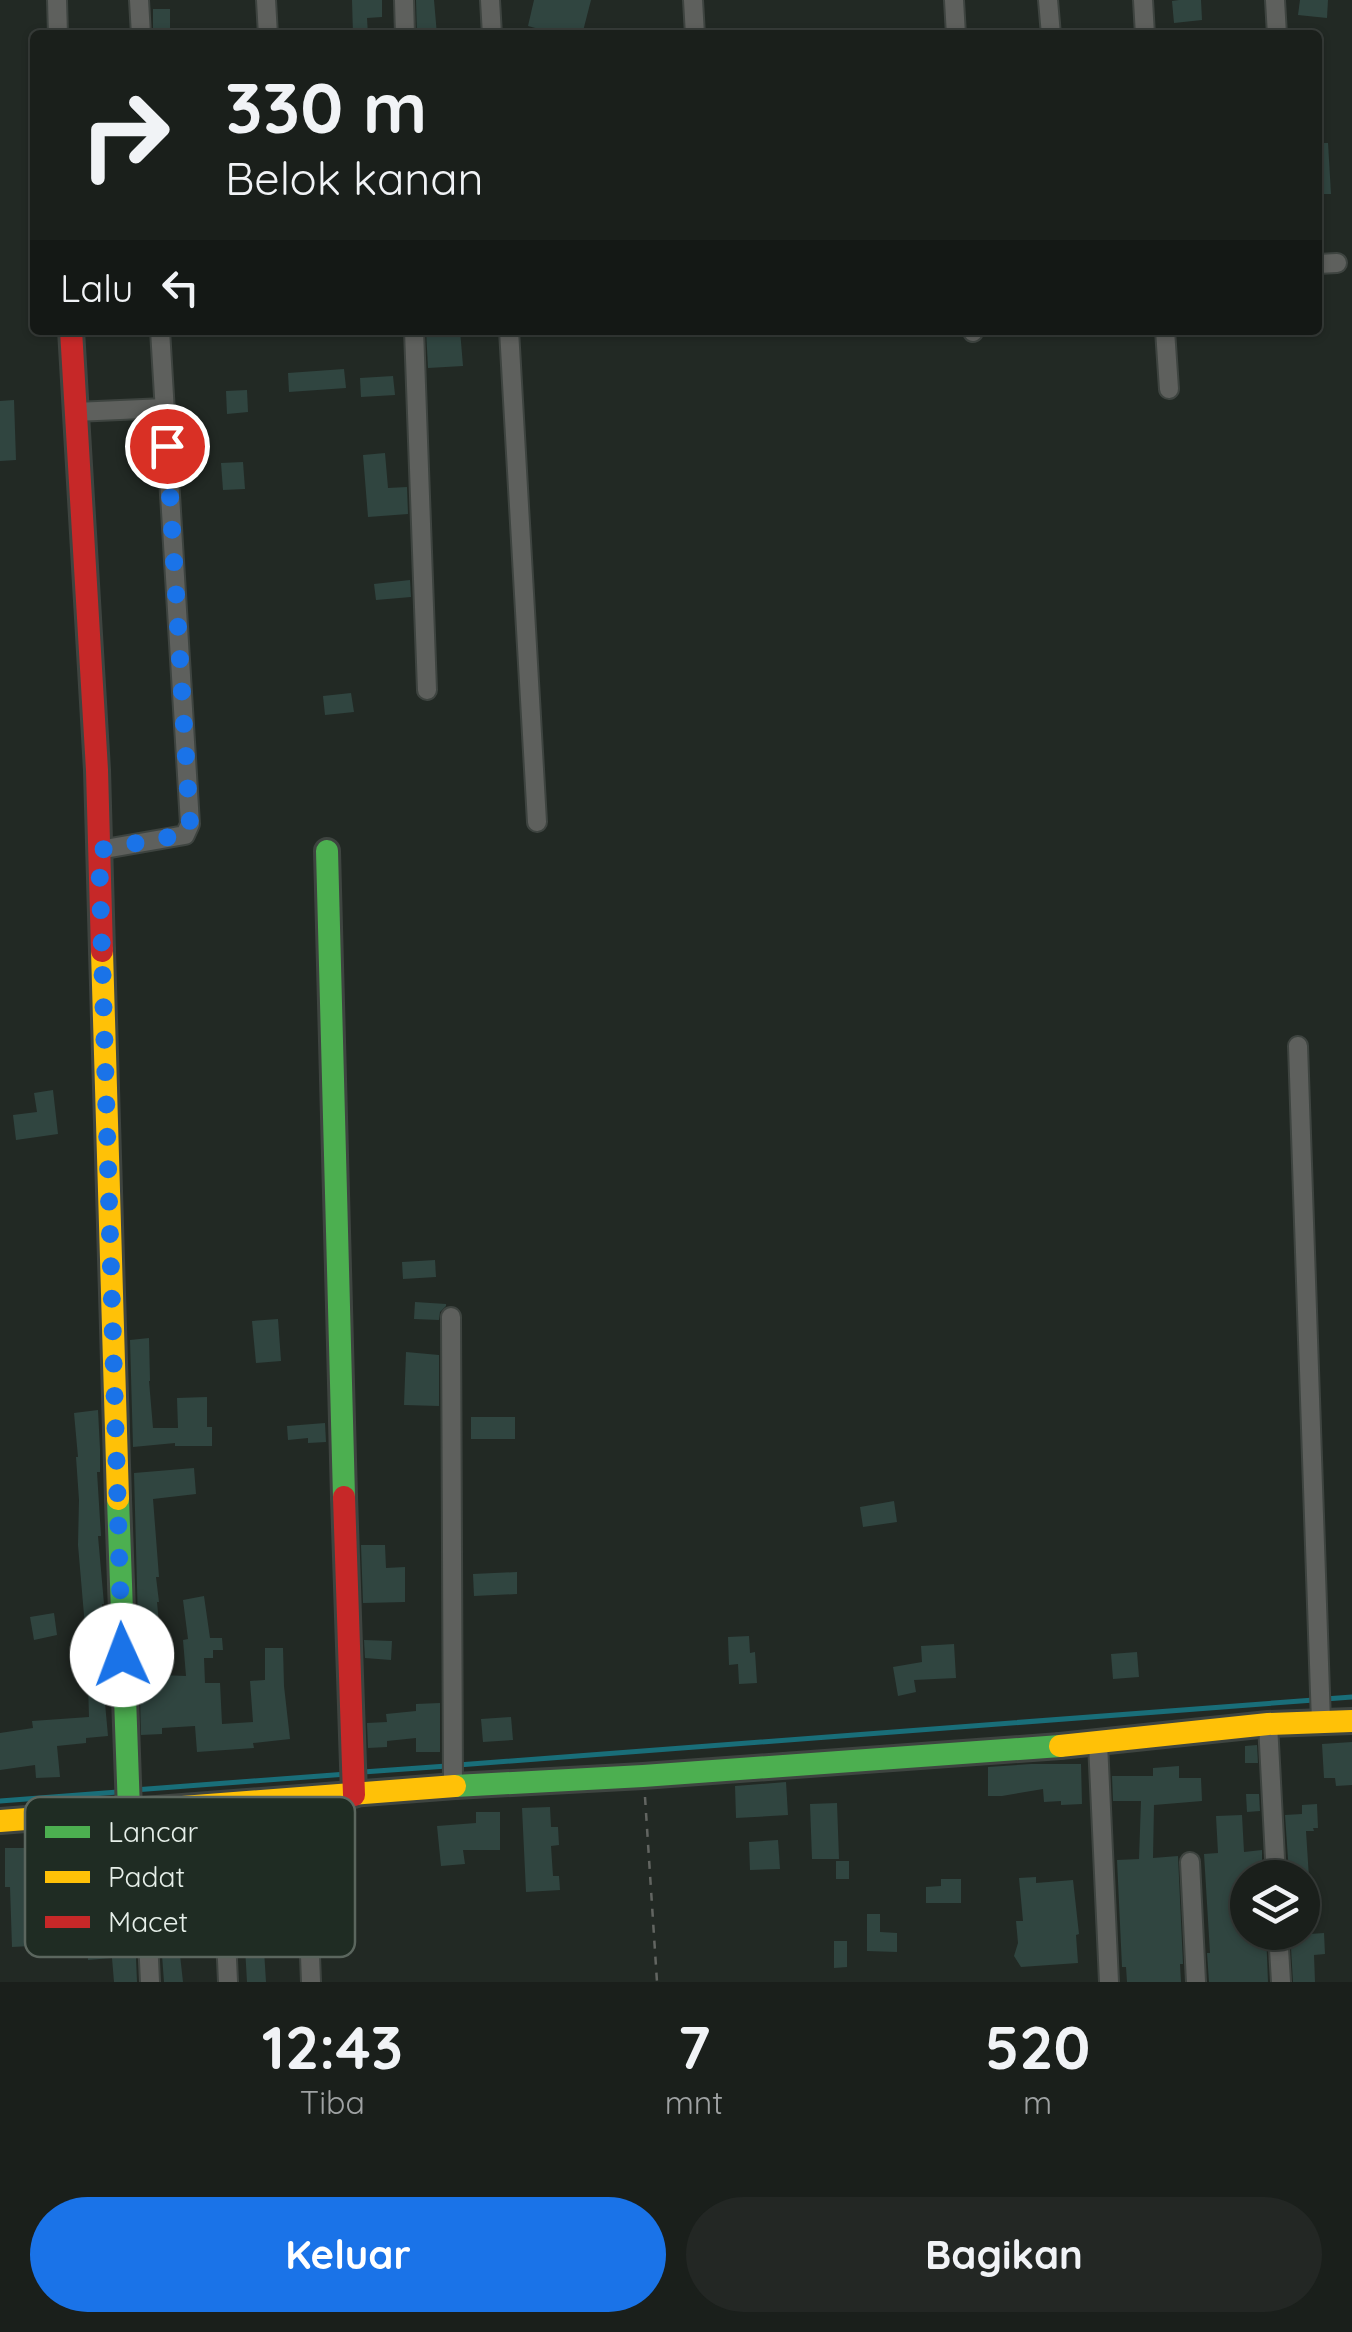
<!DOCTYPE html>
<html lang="id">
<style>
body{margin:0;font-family:Quicksand,sans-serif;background:#232724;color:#f1f3f6;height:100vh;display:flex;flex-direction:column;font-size:38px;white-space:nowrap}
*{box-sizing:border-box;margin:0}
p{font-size:32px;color:#9fa2a3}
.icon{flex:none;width:55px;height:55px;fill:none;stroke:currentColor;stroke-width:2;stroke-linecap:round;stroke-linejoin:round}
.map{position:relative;height:1982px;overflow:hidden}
.panel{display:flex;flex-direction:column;background:#1a1f1b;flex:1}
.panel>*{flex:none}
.guide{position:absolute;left:30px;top:30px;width:1292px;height:305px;border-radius:10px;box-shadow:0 2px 8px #0004,0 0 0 2px #383d3a;background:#1a1f1b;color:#f1f3f6;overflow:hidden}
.tools{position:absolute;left:1230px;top:1860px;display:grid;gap:20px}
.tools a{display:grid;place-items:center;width:90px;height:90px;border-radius:50%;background:#1a1f1b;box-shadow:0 2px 8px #0004,0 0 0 2px #383d3a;font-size:50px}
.pin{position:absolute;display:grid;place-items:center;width:85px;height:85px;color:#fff;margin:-42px;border:5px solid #fff;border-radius:50%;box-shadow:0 2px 10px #0007}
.me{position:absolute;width:110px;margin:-55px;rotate:358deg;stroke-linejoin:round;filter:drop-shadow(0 0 8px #0008)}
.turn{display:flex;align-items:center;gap:35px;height:210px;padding:0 30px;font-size:45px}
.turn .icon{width:130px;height:130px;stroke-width:2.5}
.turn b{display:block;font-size:70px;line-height:85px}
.then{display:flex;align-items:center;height:95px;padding:0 30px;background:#0003;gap:20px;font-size:38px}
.eta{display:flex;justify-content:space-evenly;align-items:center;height:170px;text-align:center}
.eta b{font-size:60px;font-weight:800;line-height:70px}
.button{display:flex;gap:20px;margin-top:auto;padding:20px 30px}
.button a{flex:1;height:115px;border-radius:60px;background:#1a73e8;color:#fff;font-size:40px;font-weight:800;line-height:115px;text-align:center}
.button a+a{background:#232724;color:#f1f3f6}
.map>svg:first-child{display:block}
</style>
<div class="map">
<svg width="1352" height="1982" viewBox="0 0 1352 1982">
<rect width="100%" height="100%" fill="#222924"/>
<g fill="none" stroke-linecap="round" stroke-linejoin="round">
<!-- stream -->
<g stroke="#196e79" stroke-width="5">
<path d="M 1325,1699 L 1352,1697"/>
<path d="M 458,1765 L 1314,1700"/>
<path d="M 363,1772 L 447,1766"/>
<path d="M 134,1790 L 347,1774"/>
<path d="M 0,1801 L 118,1792"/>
</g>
</g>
<!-- building -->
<g fill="#304540">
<path d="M 352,0 L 382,0 L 382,17 L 367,18 L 368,35 L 353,35 Z"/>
<path d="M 416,0 L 434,0 L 437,35 L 417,35 Z"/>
<path d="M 534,0 L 591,0 L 582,35 L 561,35 L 528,26 Z"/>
<path d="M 1179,0 L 1201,0 L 1202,20 L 1174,23 L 1172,1 Z"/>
<path d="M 1300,0 L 1328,0 L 1327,18 L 1298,15 Z"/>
<rect x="153" y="9" width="17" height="24"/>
<path d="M 1318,143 L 1328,143 L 1331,194 L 1318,194 Z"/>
<path d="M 426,330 L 460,330 L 463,366 L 428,368 Z"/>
<path d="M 344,369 L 346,388 L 289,392 L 288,373 Z"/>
<path d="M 393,376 L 395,395 L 361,397 L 360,378 Z"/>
<path d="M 247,390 L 248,412 L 227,414 L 226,391 Z"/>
<path d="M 14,400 L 16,460 L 0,461 L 0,401 Z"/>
<path d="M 385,453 L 388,488 L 407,487 L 408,514 L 368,517 L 363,455 Z"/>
<path d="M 243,462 L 245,489 L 223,490 L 221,463 Z"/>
<path d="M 410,580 L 411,597 L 376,600 L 374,584 Z"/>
<path d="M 351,693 L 354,712 L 325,715 L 323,696 Z"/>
<path d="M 53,1090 L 58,1134 L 16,1140 L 13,1115 L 37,1112 L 34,1093 Z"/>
<path d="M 435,1260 L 436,1277 L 403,1279 L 402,1262 Z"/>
<path d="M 415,1302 L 446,1304 L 446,1306 L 440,1312 L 439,1320 L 414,1319 Z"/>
<path d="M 278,1319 L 281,1361 L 256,1363 L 252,1321 Z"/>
<path d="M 149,1338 L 150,1381 L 149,1381 L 153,1428 L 178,1428 L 177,1398 L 207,1397 L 207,1427 L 212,1427 L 212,1446 L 175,1446 L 175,1443 L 133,1447 L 130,1340 Z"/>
<path d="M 406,1352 L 439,1355 L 439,1406 L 404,1405 Z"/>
<path d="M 98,1410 L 100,1449 L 100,1472 L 97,1472 L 101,1536 L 98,1536 L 104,1604 L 102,1604 L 107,1691 L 104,1692 L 108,1736 L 86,1738 L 86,1743 L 57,1746 L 60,1777 L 36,1778 L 35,1765 L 0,1770 L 0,1733 L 33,1728 L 32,1721 L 89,1717 L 87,1650 L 78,1545 L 79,1500 L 76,1457 L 78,1457 L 74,1413 Z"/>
<rect x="471" y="1417" width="44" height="22"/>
<path d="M 325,1423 L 326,1442 L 308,1443 L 308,1438 L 288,1440 L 287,1426 Z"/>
<path d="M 194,1468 L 196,1494 L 153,1499 L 159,1577 L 156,1577 L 159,1602 L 157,1602 L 161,1645 L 158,1645 L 159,1675 L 186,1676 L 183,1640 L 188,1639 L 183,1600 L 204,1596 L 210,1638 L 222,1638 L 223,1650 L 213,1650 L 213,1658 L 204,1658 L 205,1683 L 220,1683 L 222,1724 L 253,1722 L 250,1681 L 265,1680 L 265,1648 L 283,1648 L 284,1686 L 290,1739 L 253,1743 L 254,1748 L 197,1752 L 195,1726 L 162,1728 L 162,1734 L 141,1735 L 134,1473 Z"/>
<path d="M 894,1501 L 897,1522 L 863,1527 L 860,1507 Z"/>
<path d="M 361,1545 L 385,1545 L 386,1568 L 405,1567 L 405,1602 L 363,1603 Z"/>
<path d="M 517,1572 L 517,1594 L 474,1596 L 473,1574 Z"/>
<path d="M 54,1613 L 57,1635 L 34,1640 L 30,1617 Z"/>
<path d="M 749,1636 L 750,1653 L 755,1652 L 757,1683 L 739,1684 L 738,1664 L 729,1665 L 728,1637 Z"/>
<path d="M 364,1640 L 392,1641 L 391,1660 L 365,1658 Z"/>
<path d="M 954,1644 L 956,1678 L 914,1680 L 916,1692 L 898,1696 L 893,1667 L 922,1662 L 921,1646 Z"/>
<path d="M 1137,1652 L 1139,1677 L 1113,1679 L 1111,1654 Z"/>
<path d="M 440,1703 L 440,1752 L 416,1752 L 416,1738 L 387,1741 L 387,1747 L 368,1748 L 367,1723 L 387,1722 L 386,1714 L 416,1711 L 416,1704 Z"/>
<path d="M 511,1717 L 513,1740 L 483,1742 L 481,1719 Z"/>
<path d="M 1352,1742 L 1352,1785 L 1336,1786 L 1335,1778 L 1324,1778 L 1322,1744 Z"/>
<path d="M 1257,1745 L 1258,1763 L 1245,1763 L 1245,1746 Z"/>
<path d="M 1031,1764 L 1081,1764 L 1082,1804 L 1061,1805 L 1061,1801 L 1044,1802 L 1043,1789 L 1002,1796 L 988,1796 L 988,1767 Z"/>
<path d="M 1179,1766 L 1179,1778 L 1201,1778 L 1202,1801 L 1154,1805 L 1153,1858 L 1178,1856 L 1183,1964 L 1180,1964 L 1181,1982 L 1127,1982 L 1126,1967 L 1122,1967 L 1117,1860 L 1139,1859 L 1141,1801 L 1113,1801 L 1112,1776 L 1153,1776 L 1153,1768 Z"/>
<path d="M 786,1782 L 788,1815 L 736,1818 L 735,1786 Z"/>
<path d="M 1246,1794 L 1259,1794 L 1260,1811 L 1247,1812 Z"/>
<path d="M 837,1803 L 839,1859 L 812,1859 L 810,1804 Z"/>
<path d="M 1317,1804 L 1318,1828 L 1313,1828 L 1314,1831 L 1306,1831 L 1309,1878 L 1293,1878 L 1293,1874 L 1289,1874 L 1285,1815 L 1302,1814 L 1302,1805 Z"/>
<path d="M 550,1807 L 551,1827 L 558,1827 L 559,1845 L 551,1846 L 553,1876 L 559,1876 L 560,1890 L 526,1892 L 522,1808 Z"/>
<path d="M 476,1812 L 500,1812 L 500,1850 L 463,1850 L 465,1864 L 441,1866 L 437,1826 L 476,1823 Z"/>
<path d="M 1242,1815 L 1244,1852 L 1262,1850 L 1262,1878 L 1248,1878 L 1248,1932 L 1266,1932 L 1268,1982 L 1209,1982 L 1207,1953 L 1210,1953 L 1204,1854 L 1218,1853 L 1216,1816 Z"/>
<path d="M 85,1836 L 105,1837 L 104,1882 L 30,1881 L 31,1946 L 12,1947 L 10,1887 L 5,1887 L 5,1848 L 52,1848 L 52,1845 L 85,1846 Z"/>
<path d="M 778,1840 L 780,1869 L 750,1870 L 749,1842 Z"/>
<rect x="836" y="1861" width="13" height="18"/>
<path d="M 1036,1877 L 1036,1883 L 1073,1880 L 1079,1934 L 1076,1935 L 1078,1963 L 1021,1967 L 1014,1956 L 1018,1943 L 1016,1921 L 1023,1921 L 1019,1878 Z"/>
<path d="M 941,1879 L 961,1879 L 961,1903 L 926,1903 L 926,1887 L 941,1886 Z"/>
<path d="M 255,1895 L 256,1902 L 261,1902 L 266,1982 L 247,1982 L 242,1896 Z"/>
<path d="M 209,1896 L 212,1943 L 179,1946 L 183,1982 L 164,1982 L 162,1955 L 165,1954 L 161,1911 L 186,1909 L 185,1899 Z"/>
<path d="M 134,1911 L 137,1982 L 114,1982 L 112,1958 L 88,1960 L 88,1956 L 81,1956 L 79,1937 L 118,1933 L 116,1913 Z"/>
<path d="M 867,1914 L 880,1914 L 880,1932 L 897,1933 L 897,1952 L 867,1951 Z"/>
<path d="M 1324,1933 L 1325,1954 L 1314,1955 L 1315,1982 L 1293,1982 L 1291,1948 L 1293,1943 L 1297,1943 L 1296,1935 Z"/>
<path d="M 834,1941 L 847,1941 L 847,1967 L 834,1968 Z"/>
</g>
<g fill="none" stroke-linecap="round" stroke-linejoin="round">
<defs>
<g id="street">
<path d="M 57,0 L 58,35"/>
<path d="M 139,0 L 141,35"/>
<path d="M 266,0 L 268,35"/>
<path d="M 404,0 L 405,35"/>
<path d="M 490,0 L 492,35"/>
<path d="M 693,0 L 695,35"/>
<path d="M 954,0 L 956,35"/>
<path d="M 1048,0 L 1051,35"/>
<path d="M 1143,0 L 1145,35"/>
<path d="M 1275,0 L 1277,35"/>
<path d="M 1318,264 L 1337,263"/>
<path d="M 414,330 L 427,690"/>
<path d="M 509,330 L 537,822"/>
<path d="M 972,330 L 973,332"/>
<path d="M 1165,330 L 1169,389"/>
<path d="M 75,412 L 165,408"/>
<path d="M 99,850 L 185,835 L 190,824 L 160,330"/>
<path d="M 1298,1046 L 1321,1722"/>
<path d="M 451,1317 L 453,1786"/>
<path d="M 1268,1724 L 1276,1878"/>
<path d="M 1098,1743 L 1109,1982"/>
<path d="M 304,1798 L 311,1982"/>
<path d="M 220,1805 L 228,1982"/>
<path d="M 142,1809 L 150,1982"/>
<path d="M 1190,1862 L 1196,1982"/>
<path d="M 1278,1932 L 1281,1982"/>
</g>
<g id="fast">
<path d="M 327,851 L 344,1497"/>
<path d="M 118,1499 L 129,1810"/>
<path d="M 455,1786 L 643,1776 L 1060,1746"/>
</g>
<g id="slow">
<path d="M 102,951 L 118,1499"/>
<path d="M 1060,1746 L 1268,1724 L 1352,1721"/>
<path d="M 0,1821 L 455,1786"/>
</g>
<g id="jam">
<path d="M 71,330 L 97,770 L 102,951"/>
<path d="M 344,1497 L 354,1795"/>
</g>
</defs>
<!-- street casing -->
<use href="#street" stroke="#3e4440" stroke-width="22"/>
<!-- fast casing -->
<use href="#fast" stroke="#3e4440" stroke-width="28"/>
<!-- slow casing -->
<use href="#slow" stroke="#3e4440" stroke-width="28"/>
<!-- jam casing -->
<use href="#jam" stroke="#3e4440" stroke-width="28"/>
<!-- path -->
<path stroke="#626561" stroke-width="2.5" stroke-dasharray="8 8" stroke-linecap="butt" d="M 645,1797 L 657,1982"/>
<!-- street -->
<use href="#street" stroke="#5e605d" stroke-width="18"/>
<!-- fast -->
<use href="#fast" stroke="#4caf50" stroke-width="22"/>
<!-- slow -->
<use href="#slow" stroke="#ffc107" stroke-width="22"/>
<!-- jam -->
<use href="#jam" stroke="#c62828" stroke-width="22"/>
</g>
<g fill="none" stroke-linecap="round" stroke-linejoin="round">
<!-- route -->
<path stroke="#1a73e8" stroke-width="18" stroke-dasharray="0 32.4" d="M 122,1655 L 99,850 L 185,834 L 190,824 L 167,446"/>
</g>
<!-- legend -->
<rect x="25" y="1797" width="330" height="160" rx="15" fill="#1f2c23" stroke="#5b665e" stroke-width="2.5"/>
<rect x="45" y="1826" width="45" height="12" fill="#4caf50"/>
<rect x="45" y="1871" width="45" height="12" fill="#ffc107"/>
<rect x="45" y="1916" width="45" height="12" fill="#c62828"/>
<g font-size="28" fill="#e6efe9">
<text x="108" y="1842">Lancar</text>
<text x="108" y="1887">Padat</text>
<text x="108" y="1932">Macet</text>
</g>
</svg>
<div class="tools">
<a><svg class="icon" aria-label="layers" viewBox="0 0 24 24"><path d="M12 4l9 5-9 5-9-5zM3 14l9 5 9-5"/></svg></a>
</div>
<div class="pin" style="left:167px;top:446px;background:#d93025"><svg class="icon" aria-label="arrive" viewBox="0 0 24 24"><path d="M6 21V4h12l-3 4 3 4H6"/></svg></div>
<svg class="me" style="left:122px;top:1655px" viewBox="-20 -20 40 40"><circle r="19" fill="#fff"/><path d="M0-13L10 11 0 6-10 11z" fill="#1a73e8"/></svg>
<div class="guide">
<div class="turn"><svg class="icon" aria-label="right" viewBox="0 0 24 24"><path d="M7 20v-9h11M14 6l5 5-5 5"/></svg><div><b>330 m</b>Belok kanan</div></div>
<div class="then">Lalu<svg class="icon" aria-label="left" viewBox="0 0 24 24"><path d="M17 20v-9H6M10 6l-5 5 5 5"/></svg></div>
</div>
</div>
<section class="panel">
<div class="eta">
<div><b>12:43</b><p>Tiba</p></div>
<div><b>7</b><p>mnt</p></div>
<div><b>520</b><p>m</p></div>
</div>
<div class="button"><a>Keluar</a><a>Bagikan</a></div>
</section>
